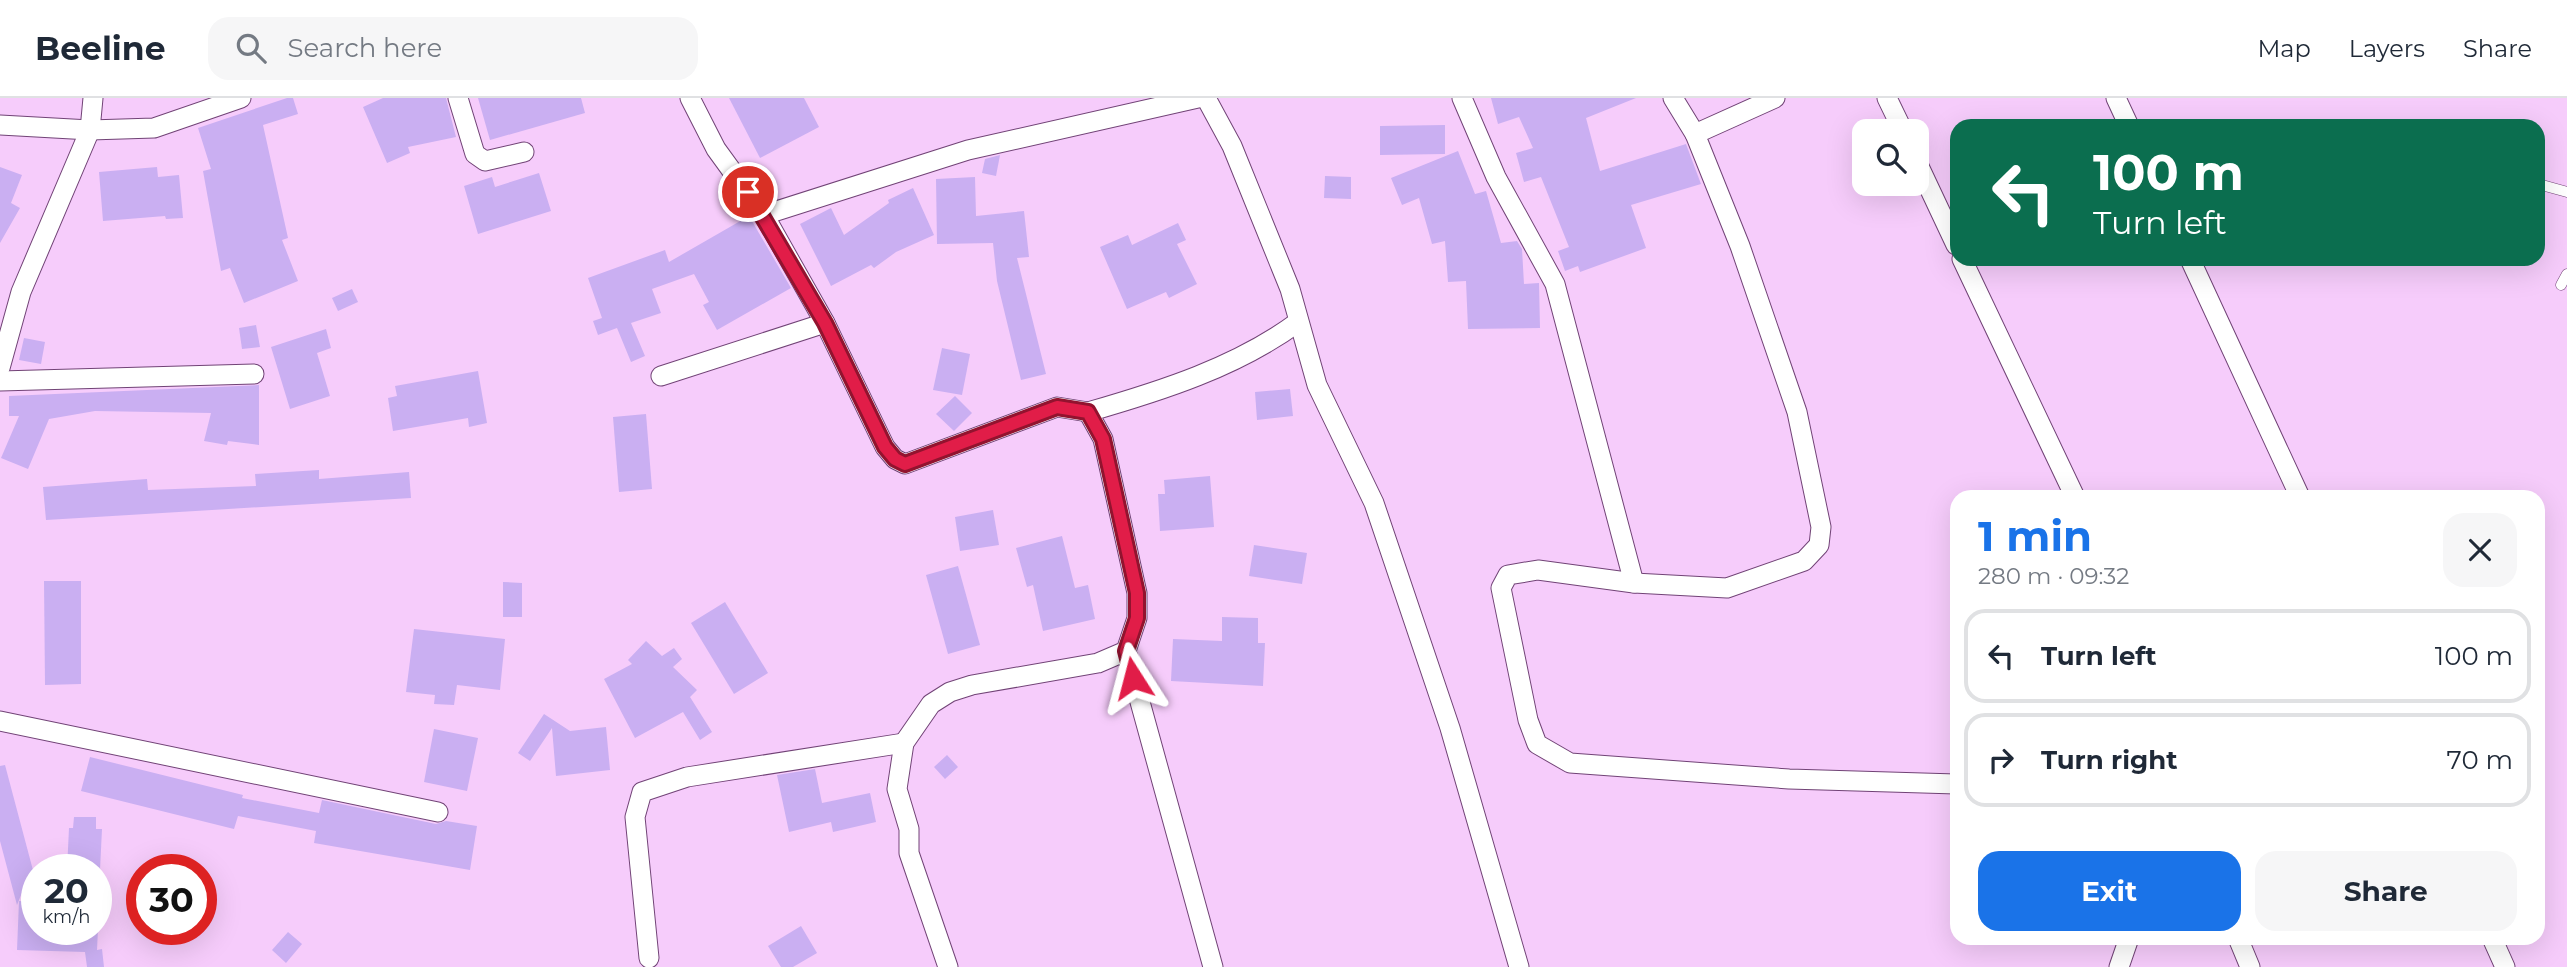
<!DOCTYPE html>
<meta charset="utf-8">
<style>
body{margin:0;font-family:Montserrat,sans-serif;background:#f6f6f7;color:#1f2937;height:100vh;display:flex;flex-direction:column;font-size:26px;white-space:nowrap}
*{box-sizing:border-box;margin:0}
p{font-size:23px;color:#747a83}
.icon{flex:none;width:38px;height:38px;fill:none;stroke:currentColor;stroke-width:2;stroke-linecap:round;stroke-linejoin:round}
.map{position:relative;flex:1;overflow:hidden}
.drawer{position:absolute;left:1950px;top:392px;width:595px;height:455px;display:flex;flex-direction:column;background:#fff;border-radius:21px;box-shadow:0 7px 28px #0002}
.drawer>*{flex:none}
.hud{position:absolute;left:1950px;top:21px;width:595px;height:147px;border-radius:21px;box-shadow:0 7px 28px #0002;background:#0b6e4f;color:#fff;overflow:hidden}
.fabs{position:absolute;left:1852px;top:21px;display:grid;gap:14px}
.fabs a{display:grid;place-items:center;width:77px;height:77px;border-radius:14px;background:#fff;box-shadow:0 7px 28px #0002;font-size:35px}
.speed{position:absolute;left:21px;top:756px;display:flex;gap:14px;font-size:35px;font-weight:700;text-align:center}
.speed>*{display:grid;place-content:center;width:91px;height:91px;border-radius:50%;background:#fff;box-shadow:0 7px 28px #0002;line-height:1}
.speed small{font-size:18px;font-weight:400}
.speed .limit{border:10px solid #d22;background:#fff;color:#111}
.pin{position:absolute;display:grid;place-items:center;width:60px;height:60px;color:#fff;margin:-30px;border:4px solid #fff;border-radius:50%;box-shadow:0 2px 7px #0007}
.me{position:absolute;width:77px;margin:-38px;rotate:351deg;stroke-linejoin:round;filter:drop-shadow(0 0 5px #0008)}
.turn{display:flex;align-items:center;gap:24px;height:147px;padding:0 28px;font-size:32px}
.turn .icon{width:91px;height:91px;stroke-width:2.5}
.turn b{display:block;font-size:49px;line-height:60px}
.round{display:grid;place-items:center;flex:none;width:74px;height:74px;border-radius:21px;background:#f6f6f7}
.headline{display:flex;align-items:center;justify-content:space-between;height:119px;padding:0 28px}
h1{font-size:42px;font-weight:700;line-height:52px;color:#1a73e8}
.primary-button{display:flex;gap:14px;margin-top:auto;padding:14px 28px}
.primary-button a{flex:1;height:80px;border-radius:21px;background:#1a73e8;color:#fff;font-size:28px;font-weight:700;line-height:80px;text-align:center}
.primary-button a+a{background:#f6f6f7;color:#1f2937}
ul{padding:0;list-style:none}
li{display:flex;align-items:center;gap:21px;height:94px;margin:0 14px 10px;padding:0 14px;border:4px solid #e0e1e3;border-radius:21px}
li div{flex:1}
li b{display:block;font-size:26px}
li em{font-style:normal}
header{display:flex;align-items:center;gap:42px;box-sizing:border-box;height:98px;padding:0 35px;background:#fff;border-bottom:2px solid #e0e1e3}
header strong{font-size:33px}
nav{display:flex;gap:38px;margin-inline-start:auto;font-size:24px}
.search{width:490px;height:63px;background:#f6f6f7;display:flex;align-items:center;gap:18px;box-sizing:border-box;padding:0 24px;border-radius:21px;color:#747a83;font-size:26px}
.map>svg:first-child{display:block}
</style>
<header>
<strong>Beeline</strong>
<div class="search"><svg class="icon" aria-label="search" viewBox="0 0 24 24"><circle cx="10" cy="10" r="6"/><path d="M15 15l6 6"/></svg>Search here</div>
<nav><a>Map</a><a>Layers</a><a>Share</a></nav>
</header>
<div class="map">
<svg width="2567" height="869" viewBox="0 0 2567 869">
<rect width="100%" height="100%" fill="#f6ccfb"/>
<!-- building -->
<g fill="#caaff2">
<path d="M 287,0 L 293,0 L 298,16 L 263,27 L 288,140 L 282,142 L 298,183 L 244,205 L 230,170 L 221,173 L 203,73 L 211,71 L 198,30 Z"/>
<path d="M 383,0 L 446,0 L 456,39 L 408,49 L 410,55 L 387,65 L 363,9 Z"/>
<path d="M 478,0 L 581,0 L 585,15 L 490,42 Z"/>
<path d="M 729,0 L 804,0 L 819,29 L 760,60 Z"/>
<path d="M 1491,0 L 1636,0 L 1586,20 L 1600,73 L 1686,46 L 1701,86 L 1631,107 L 1646,150 L 1580,174 L 1578,168 L 1565,173 L 1558,153 L 1569,149 L 1541,79 L 1524,84 L 1516,55 L 1533,50 L 1519,19 L 1498,26 Z"/>
<path d="M 1445,27 L 1445,56 L 1380,57 L 1380,28 Z"/>
<path d="M 1458,53 L 1475,96 L 1486,93 L 1501,145 L 1517,143 L 1522,151 L 1524,186 L 1539,185 L 1540,230 L 1468,231 L 1466,183 L 1448,184 L 1445,143 L 1432,146 L 1419,100 L 1402,107 L 1391,80 Z"/>
<path d="M 1000,57 L 996,78 L 982,75 L 985,61 Z"/>
<path d="M 0,69 L 22,77 L 11,105 L 20,110 L 0,145 Z"/>
<path d="M 157,69 L 158,79 L 179,77 L 183,120 L 166,121 L 165,118 L 103,123 L 99,74 Z"/>
<path d="M 539,75 L 551,113 L 478,136 L 464,88 L 492,79 L 495,89 Z"/>
<path d="M 1325,78 L 1351,79 L 1351,101 L 1324,100 Z"/>
<path d="M 975,79 L 976,118 L 1024,113 L 1029,159 L 1017,160 L 1046,276 L 1021,282 L 997,183 L 993,145 L 937,146 L 936,81 Z"/>
<path d="M 913,90 L 934,137 L 896,154 L 874,170 L 871,167 L 831,188 L 800,126 L 831,110 L 844,137 L 889,105 L 888,102 Z"/>
<path d="M 749,118 L 791,190 L 717,232 L 703,207 L 709,204 L 694,176 L 652,191 L 661,215 L 631,225 L 645,258 L 631,264 L 617,230 L 598,237 L 593,223 L 602,220 L 588,180 L 665,152 L 669,164 Z"/>
<path d="M 1178,125 L 1186,142 L 1177,146 L 1197,186 L 1169,200 L 1166,194 L 1127,211 L 1100,149 L 1128,137 L 1132,147 Z"/>
<path d="M 352,191 L 358,204 L 338,213 L 332,200 Z"/>
<path d="M 256,227 L 260,249 L 242,251 L 239,230 Z"/>
<path d="M 326,231 L 331,250 L 317,255 L 330,298 L 290,311 L 271,249 Z"/>
<path d="M 24,240 L 45,244 L 41,266 L 19,262 Z"/>
<path d="M 942,250 L 970,256 L 962,297 L 933,292 Z"/>
<path d="M 478,273 L 487,325 L 469,329 L 468,320 L 393,333 L 388,300 L 397,298 L 395,288 Z"/>
<path d="M 259,287 L 259,347 L 228,343 L 227,347 L 204,343 L 211,315 L 95,313 L 49,321 L 28,371 L 1,360 L 19,318 L 9,318 L 9,298 Z"/>
<path d="M 1290,291 L 1293,318 L 1257,322 L 1255,294 Z"/>
<path d="M 955,298 L 972,315 L 954,333 L 936,316 Z"/>
<path d="M 646,316 L 652,391 L 619,394 L 613,319 Z"/>
<path d="M 319,372 L 319,381 L 409,374 L 411,400 L 46,422 L 43,389 L 147,381 L 148,392 L 256,388 L 255,376 Z"/>
<path d="M 1210,378 L 1214,429 L 1160,433 L 1158,396 L 1165,396 L 1164,382 Z"/>
<path d="M 993,412 L 999,447 L 960,453 L 955,419 Z"/>
<path d="M 1062,438 L 1075,490 L 1088,487 L 1095,521 L 1043,533 L 1033,487 L 1027,489 L 1016,450 Z"/>
<path d="M 1254,447 L 1307,455 L 1302,486 L 1249,478 Z"/>
<path d="M 958,468 L 980,547 L 948,556 L 926,477 Z"/>
<path d="M 44,483 L 81,483 L 81,586 L 45,587 Z"/>
<path d="M 503,484 L 522,485 L 522,519 L 503,519 Z"/>
<path d="M 725,504 L 768,575 L 734,596 L 691,525 Z"/>
<path d="M 1222,519 L 1258,520 L 1258,545 L 1265,545 L 1263,588 L 1171,583 L 1173,541 L 1222,543 Z"/>
<path d="M 414,531 L 505,541 L 500,592 L 457,587 L 454,607 L 434,606 L 435,597 L 406,594 Z"/>
<path d="M 646,543 L 662,558 L 674,550 L 682,561 L 673,569 L 697,592 L 690,599 L 712,634 L 700,642 L 683,614 L 635,640 L 604,581 L 632,566 L 628,562 Z"/>
<path d="M 544,616 L 570,633 L 606,629 L 610,672 L 556,678 L 552,630 L 530,663 L 518,655 Z"/>
<path d="M 434,631 L 478,640 L 467,693 L 424,684 Z"/>
<path d="M 947,657 L 958,669 L 945,681 L 934,669 Z"/>
<path d="M 90,659 L 243,697 L 242,700 L 319,715 L 322,702 L 436,726 L 446,723 L 477,728 L 470,772 L 314,745 L 316,733 L 238,718 L 234,731 L 81,693 Z"/>
<path d="M 5,667 L 34,776 L 29,777 L 17,807 L 0,743 L 0,668 Z"/>
<path d="M 815,671 L 822,705 L 870,695 L 876,724 L 833,734 L 831,724 L 789,734 L 777,677 Z"/>
<path d="M 74,719 L 96,719 L 96,731 L 102,731 L 100,772 L 67,772 L 69,730 L 73,730 Z"/>
<path d="M 19,803 L 37,804 L 37,831 L 98,831 L 97,852 L 102,851 L 104,869 L 87,869 L 85,854 L 17,852 Z"/>
<path d="M 801,828 L 817,855 L 793,869 L 781,869 L 768,848 Z"/>
<path d="M 288,834 L 302,846 L 286,865 L 272,852 Z"/>
</g>
<g fill="none" stroke-linecap="round" stroke-linejoin="round">
<defs>
<g id="service">
<path d="M 2538,86 L 2567,94"/>
<path d="M 2561,187 L 2567,176"/>
</g>
<g id="minor">
<path d="M 458,0 L 475,56 L 485,63 L 524,54"/>
<path d="M 690,0 L 716,51 L 764,117 L 825,225 L 885,349 L 895,361 L 905,366 L 1057,309 L 1088,314"/>
<path d="M 1206,0 L 1232,48 L 1290,191 L 1317,287 L 1374,405 L 1450,630 L 1519,869"/>
<path d="M 1462,0 L 1496,79 L 1555,186 L 1634,485"/>
<path d="M 1673,0 L 1695,36"/>
<path d="M 1775,0 L 1695,36 L 1740,148 L 1797,314 L 1821,429 L 1819,447 L 1804,463 L 1727,490 L 1634,485 L 1538,472 L 1508,477 L 1501,490 L 1528,622 L 1537,646 L 1570,665 L 1789,681 L 1956,686"/>
<path d="M 1887,0 L 1903,33"/>
<path d="M 2116,0 L 2129,28"/>
<path d="M 0,27 L 90,32 L 154,30 L 241,0"/>
<path d="M 1916,62 L 1956,147"/>
<path d="M 764,117 L 968,52 L 1198,0"/>
<path d="M 1962,161 L 2075,399"/>
<path d="M 2190,161 L 2300,399"/>
<path d="M 0,270 L 21,194 L 90,32 L 93,0"/>
<path d="M 661,278 L 825,225"/>
<path d="M 0,283 L 254,276"/>
<path d="M 1126,553 L 1213,869"/>
<path d="M 0,623 L 438,714"/>
<path d="M 2238,840 L 2250,869"/>
<path d="M 2492,840 L 2505,869"/>
<path d="M 649,860 L 635,719 L 642,694 L 687,679 L 904,645"/>
<path d="M 948,869 L 909,755 L 909,731 L 897,691 L 904,645 L 931,606 L 950,594 L 972,587 L 1098,565 L 1126,553 L 1137,520 L 1137,495 L 1103,341 L 1088,314 C 1161,293 1237,269 1298,224"/>
<path d="M 2119,869 L 2129,840"/>
</g>
</defs>
<!-- service casing -->
<use href="#service" stroke="#714376" stroke-width="11"/>
<!-- minor casing -->
<use href="#minor" stroke="#714376" stroke-width="21"/>
<!-- service -->
<use href="#service" stroke="#fff" stroke-width="10"/>
<!-- minor -->
<use href="#minor" stroke="#fff" stroke-width="19"/>
</g>
<g fill="none" stroke-linecap="round" stroke-linejoin="round">
<defs>
<path id="route" d="M 748,94 L 825,225 L 885,349 L 895,361 L 905,366 L 1057,309 L 1088,314 L 1103,341 L 1137,495 L 1137,520 L 1126,553 L 1133,580"/>
</defs>
<!-- route casing -->
<use href="#route" stroke="#92132f" stroke-width="18"/>
<!-- route -->
<use href="#route" stroke="#e11d48" stroke-width="12"/>
</g>
</svg>
<div class="fabs">
<a><svg class="icon" aria-label="search" viewBox="0 0 24 24"><circle cx="10" cy="10" r="6"/><path d="M15 15l6 6"/></svg></a>
</div>
<div class="speed"><div>20<small>km/h</small></div><div class="limit">30</div></div>
<div class="pin" style="left:748px;top:94px;background:#d93025"><svg class="icon" aria-label="arrive" viewBox="0 0 24 24"><path d="M6 21V4h12l-3 4 3 4H6"/></svg></div>
<svg class="me" style="left:1133px;top:580px" viewBox="-20 -20 40 40"><path d="M0-17L14 15 0 8-14 15z" fill="#e11d48" stroke="#fff" stroke-width="4"/></svg>
<div class="hud">
<div class="turn"><svg class="icon" aria-label="left" viewBox="0 0 24 24"><path d="M17 20v-9H6M10 6l-5 5 5 5"/></svg><div><b>100 m</b>Turn left</div></div>
</div>
<section class="drawer">
<div class="headline"><div><h1>1 min</h1><p>280 m · 09:32</p></div><a class="round"><svg class="icon" aria-label="close" viewBox="0 0 24 24"><path d="M6 6l12 12M18 6L6 18"/></svg></a></div>
<ul>
<li><svg class="icon" aria-label="left" viewBox="0 0 24 24"><path d="M17 20v-9H6M10 6l-5 5 5 5"/></svg><div><b>Turn left</b></div><em>100 m</em></li>
<li><svg class="icon" aria-label="right" viewBox="0 0 24 24"><path d="M7 20v-9h11M14 6l5 5-5 5"/></svg><div><b>Turn right</b></div><em>70 m</em></li>
</ul>
<div class="primary-button"><a>Exit</a><a>Share</a></div>
</section>
</div>
